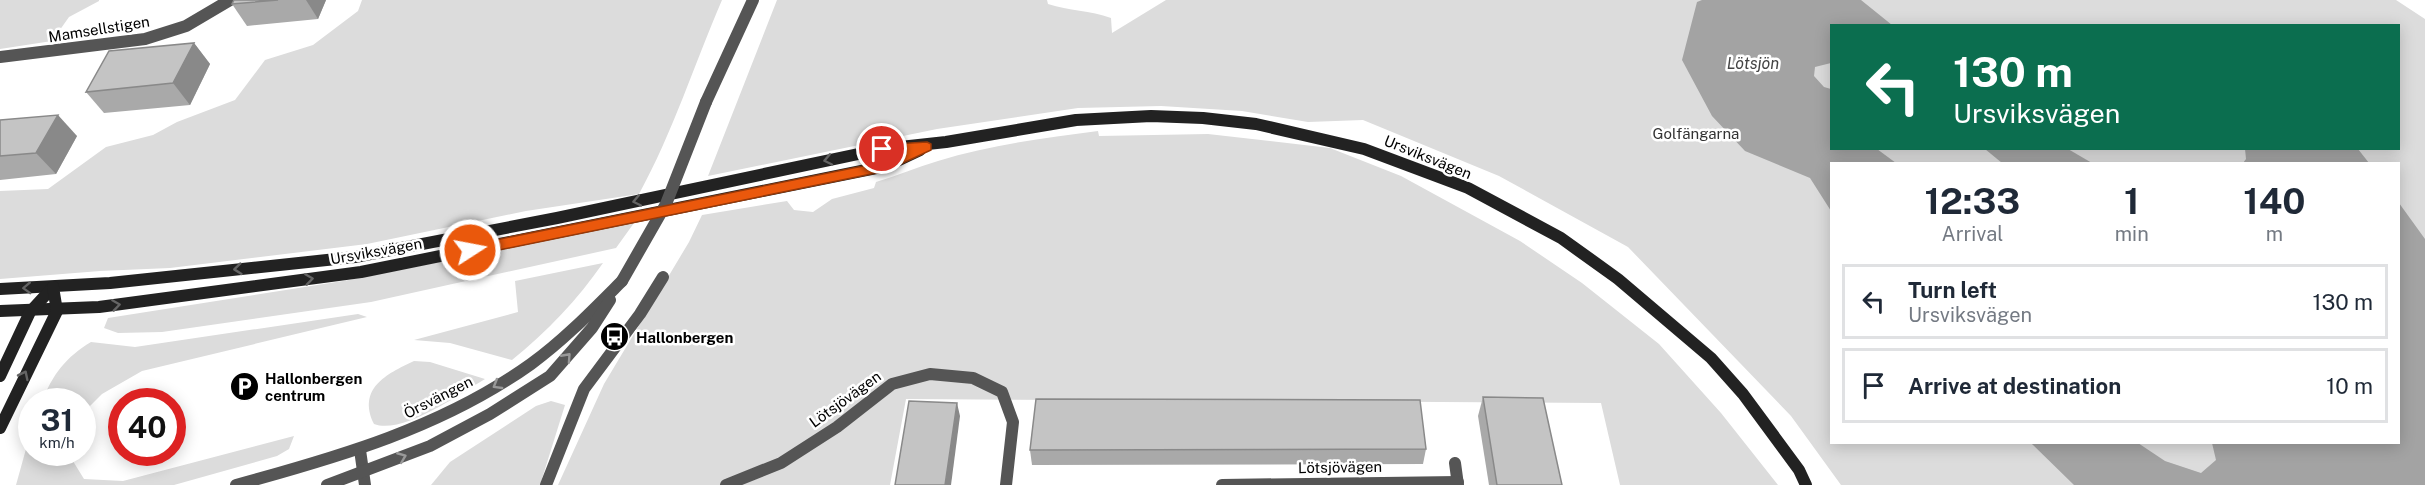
<!DOCTYPE html>
<meta charset="utf-8">
<style>
body{margin:0;font-family:"Public Sans",sans-serif;background:#f2f2f3;color:#1f2937;height:100vh;display:flex;flex-direction:column;font-size:22px;white-space:nowrap}
*{box-sizing:border-box;margin:0}
p{font-size:20px;color:#747a83}
.icon{flex:none;width:33px;height:33px;fill:none;stroke:currentColor;stroke-width:2;stroke-linecap:round;stroke-linejoin:round}
.map{position:relative;flex:1;overflow:hidden}
.details{position:absolute;left:1830px;top:162px;width:570px;height:282px;display:flex;flex-direction:column;background:#fff;border-radius:0px;box-shadow:0 3px 15px #0003}
.details>*{flex:none}
.top-card{position:absolute;left:1830px;top:24px;width:570px;height:126px;border-radius:0px;box-shadow:0 3px 15px #0003;background:#0b6e4f;color:#fff;overflow:hidden}
.speed{position:absolute;left:18px;top:388px;display:flex;gap:12px;font-size:30px;font-weight:700;text-align:center}
.speed>*{display:grid;place-content:center;width:78px;height:78px;border-radius:50%;background:#fff;box-shadow:0 3px 15px #0003;line-height:1}
.speed small{font-size:15px;font-weight:400}
.speed .limit{border:9px solid #d22;background:#fff;color:#111}
.pin{position:absolute;display:grid;place-items:center;width:51px;height:51px;color:#fff;margin:-26px;border:3px solid #fff;border-radius:50%;box-shadow:0 2px 6px #0007}
.me{position:absolute;width:66px;margin:-33px;rotate:79deg;stroke-linejoin:round;filter:drop-shadow(0 0 4px #0008)}
.turn{display:flex;align-items:center;gap:21px;height:126px;padding:0 24px;font-size:27px}
.turn .icon{width:78px;height:78px;stroke-width:2.5}
.turn b{display:block;font-size:42px;line-height:51px}
.eta{display:flex;justify-content:space-evenly;align-items:center;height:102px;text-align:center}
.eta b{font-size:36px;font-weight:700;line-height:42px}
ul{padding:0;list-style:none}
li{display:flex;align-items:center;gap:18px;height:75px;margin:0 12px 9px;padding:0 12px;border:3px solid #e0e1e3;border-radius:0px}
li div{flex:1}
li b{display:block;font-size:22px}
li em{font-style:normal}
.map>svg:first-child{display:block}
</style>
<div class="map">
<svg width="2425" height="485" viewBox="0 0 2425 485">
<rect width="100%" height="100%" fill="#fff"/>
<!-- green -->
<g fill="#dcdcdc" fill-rule="evenodd">
<path d="M 0,0 L 99,0 L 99,1 L 69,17 L 52,41 L 0,49 Z"/>
<path d="M 362,0 L 722,0 C 694,65 673,132 639,194 L 526,211 L 367,244 L 170,268 L 100,271 L 0,279 L 0,191 L 48,189 L 106,147 L 153,135 L 177,122 L 235,100 L 265,60 L 313,45 L 358,11 Z"/>
<path d="M 777,0 L 1047,0 L 1048,4 C 1069,11 1090,10 1111,18 L 1112,33 L 1166,0 L 2396,0 L 2425,19 L 2425,485 L 1841,485 L 1791,416 L 1628,247 L 1499,176 L 1363,120 L 1308,122 L 1242,111 L 1161,106 L 1078,108 L 937,129 L 708,176 ZM 1832,26 L 2398,26 L 2398,148 L 1832,148 ZM 1832,164 L 2398,164 L 2398,442 L 1832,442 Z"/>
<path d="M 1098,131 L 1099,136 L 1208,134 L 1330,148 L 1401,176 L 1520,241 L 1582,283 L 1659,344 L 1721,413 L 1778,485 L 1620,485 L 1601,403 L 906,399 L 890,485 L 558,485 L 604,384 L 689,242 L 702,215 L 787,201 L 794,210 L 813,212 L 832,199 L 874,188 L 876,182 C 897,176 917,167 938,161 C 990,145 1044,138 1098,131 Z"/>
<path d="M 634,223 L 616,248 L 371,302 L 162,332 L 118,333 L 104,328 L 108,318 L 349,280 Z"/>
<path d="M 603,263 C 578,299 547,332 512,360 L 450,343 L 414,340 L 518,312 L 515,281 Z"/>
<path d="M 358,314 L 367,317 L 142,371 L 102,394 L 83,413 L 82,402 L 42,402 C 52,375 66,357 91,342 L 135,347 Z"/>
<path d="M 414,361 L 430,362 L 485,379 C 460,394 402,435 374,424 C 357,389 386,374 414,361 Z"/>
<path d="M 551,401 L 565,405 L 540,485 L 431,485 L 450,462 L 536,406 Z"/>
<path d="M 31,431 L 32,453 L 68,453 L 84,479 L 123,481 L 294,436 L 289,449 L 277,456 L 174,485 L 16,485 Z"/>
</g>
<!-- water -->
<g fill="#a3a3a3">
<path d="M 1702,0 L 1861,0 L 1892,25 L 1832,26 L 1831,63 L 1815,67 L 1814,76 L 1824,87 L 1831,89 L 1832,148 L 1877,149 L 1896,163 L 1832,164 L 1831,211 L 1810,178 L 1745,151 L 1712,116 L 1682,60 L 1697,2 Z"/>
<path d="M 1985,149 L 2068,149 L 2092,163 L 2002,163 Z"/>
<path d="M 2245,149 L 2358,149 L 2369,163 L 2243,163 L 2246,159 Z"/>
<path d="M 2399,203 L 2425,239 L 2425,485 L 2074,485 L 2031,443 L 2138,443 L 2165,461 L 2201,473 L 2216,460 L 2212,443 L 2398,442 Z"/>
</g>
<g fill="none" stroke-linecap="round" stroke-linejoin="round">
<!-- street -->
<g stroke="#555" stroke-width="12">
<path d="M 0,57 L 145,39 L 186,26 L 230,0"/>
<path d="M 706,102 L 753,0"/>
<path d="M 360,450 L 365,485"/>
<path d="M 1455,463 L 1458,485"/>
<path d="M 236,485 C 339,457 443,427 531,364 C 564,340 593,310 622,281"/>
<path d="M 327,485 L 430,446 L 490,414 L 550,376 L 592,328 L 610,300"/>
<path d="M 546,485 L 584,389 L 640,314 L 663,277"/>
<path d="M 726,485 L 781,463 L 837,427 L 892,384 L 930,374 L 973,378 L 1002,392 L 1013,422 L 1006,485"/>
<path d="M 1222,485 L 1458,482"/>
</g>
<!-- secondary -->
<g stroke="#222" stroke-width="12">
<path d="M 0,289 L 110,283 L 355,257 L 557,218 L 882,149 L 946,142 L 1076,120 L 1151,116 L 1203,118 L 1256,124 L 1364,149 L 1468,188 L 1561,238 L 1618,279 L 1711,358 L 1743,394 L 1799,470 L 1806,485"/>
<path d="M 0,311 L 99,307 L 361,272 L 886,166 L 920,150"/>
<path d="M 0,376 L 30,312 L 53,287"/>
<path d="M 0,428 L 57,311 L 53,287"/>
</g>
<!-- street-bridge -->
<path stroke="#555" stroke-width="12" d="M 622,281 L 666,204 L 706,102"/>
</g>
<!-- wall -->
<g fill="#a9a9a9">
<path d="M 234,0 L 326,0 L 318,19 L 247,26 L 232,4 Z"/>
<path d="M 194,43 L 210,64 L 190,105 L 104,113 L 86,92 Z"/>
<path d="M 0,120 L 77,136 L 56,174 L 0,180 Z"/>
<path d="M 1483,397 L 1562,485 L 1489,485 L 1478,416 Z"/>
<path d="M 1426,449 L 1423,464 L 1032,465 L 1030,450 Z"/>
</g>
<!-- shaded-wall -->
<g fill="#898989">
<path d="M 306,0 L 326,0 L 318,19 Z"/>
<path d="M 194,43 L 210,64 L 190,105 L 173,83 Z"/>
<path d="M 58,115 L 77,136 L 56,174 L 36,153 Z"/>
<path d="M 957,403 L 960,416 L 951,485 L 945,485 Z"/>
</g>
<!-- building -->
<g fill="#c4c4c4" stroke="#898989" stroke-width="1.5">
<path d="M 234,0 L 278,0 L 232,4 Z"/>
<path d="M 194,43 L 173,83 L 86,92 L 109,51 Z"/>
<path d="M 58,115 L 36,153 L 0,156 L 0,120 Z"/>
<path d="M 1483,397 L 1543,398 L 1562,485 L 1497,485 Z"/>
<path d="M 1036,399 L 1420,400 L 1426,449 L 1030,450 Z"/>
<path d="M 909,401 L 957,403 L 945,485 L 895,485 Z"/>
</g>
<!-- one-way arrows -->
<defs><path id="oneway-chevron" d="M-2-3.5L2.5 0L-2 3.5" fill="none" stroke-width="1.6" stroke-linecap="round" stroke-linejoin="round" transform="scale(1.5)"/></defs>
<g stroke="#646464">
<use href="#oneway-chevron" transform="translate(828 160) rotate(168)"/>
<use href="#oneway-chevron" transform="translate(637 201) rotate(168)"/>
<use href="#oneway-chevron" transform="translate(238 269) rotate(174)"/>
<use href="#oneway-chevron" transform="translate(309 279) rotate(-8)"/>
<use href="#oneway-chevron" transform="translate(27 288) rotate(178)"/>
<use href="#oneway-chevron" transform="translate(116 305) rotate(-8)"/>
<use href="#oneway-chevron" transform="translate(24 375) rotate(-64)"/>
</g>
<g stroke="#999">
<use href="#oneway-chevron" transform="translate(567 357) rotate(-48)"/>
<use href="#oneway-chevron" transform="translate(497 385) rotate(149)"/>
<use href="#oneway-chevron" transform="translate(402 457) rotate(-22)"/>
</g>
<!-- route -->
<path fill="#ea580c" stroke="#983908" stroke-width="1.5" d="M 927,142 L 931,144 L 931,150 L 886,171 L 470,256 L 463,250 L 470,245 L 883,162 L 904,152 L 882,153 L 876,149 L 878,145 Z"/>
<!-- icons -->
<defs>
<symbol id="bus-disc" viewBox="-11 -11 22 22"><circle r="9.5" fill="#000" stroke="#fff"/><path d="M-5-6H5V4H4V6H2V4H-2V6H-4V4H-5ZM-3.5-4V0h7V-4ZM-3.5 1.2v1.5H-2V1.2ZM2 1.2v1.5H3.5V1.2Z" fill="#fff"/></symbol>
<symbol id="parking-disc" viewBox="-11 -11 22 22"><circle r="9.5" fill="#000" stroke="#fff"/><path d="M-3.5-5.5H1a3.5 3.5 0 0 1 0 7H-1V5.5H-3.5ZM-1-3.4V-.6H.8a1.4 1.4 0 0 0 0-2.8Z" fill="#fff"/></symbol>
</defs>
<g fill-rule="evenodd">
<use href="#bus-disc" x="598" y="320" width="33" height="33"/>
<use href="#parking-disc" x="228" y="370" width="33" height="33"/>
</g>
<g text-anchor="middle" dominant-baseline="central" stroke-width="5" stroke-linejoin="round" paint-order="stroke">
<!-- street labels -->
<g font-size="15" fill="#000" stroke="#fff">
<text transform="translate(99 29) rotate(-9)">Mamsellstigen</text>
<text transform="translate(1428 157) rotate(22)">Ursviksvägen</text>
<text transform="translate(376 251) rotate(-10)">Ursviksvägen</text>
<text transform="translate(438 397) rotate(-27)">Örsvängen</text>
<text transform="translate(845 399) rotate(-36)">Lötsjövägen</text>
<text transform="translate(1340 467) rotate(-1)">Lötsjövägen</text>
</g>
<!-- park labels -->
<g font-size="15" fill="#333" stroke="#fff">
<text x="1696" y="133">Golfängarna</text>
</g>
<!-- poi labels -->
<g font-size="15" font-weight="bold" fill="#000" stroke="#fff" text-anchor="start">
<text x="636" y="337">Hallonbergen</text>
<text x="265" y="378">Hallonbergen<tspan x="265" dy="17">centrum</tspan></text>
</g>
<!-- water labels -->
<g font-size="16" font-style="italic" fill="#444" stroke="#fff">
<text x="1753" y="63">Lötsjön</text>
</g>
</g>
</svg>
<div class="speed"><div>31<small>km/h</small></div><div class="limit">40</div></div>
<div class="pin" style="left:882px;top:149px;background:#d93025"><svg class="icon" aria-label="arrive" viewBox="0 0 24 24"><path d="M6 21V4h12l-3 4 3 4H6"/></svg></div>
<svg class="me" style="left:470px;top:250px" viewBox="-20 -20 40 40"><circle r="17" fill="#ea580c" stroke="#fff" stroke-width="3"/><path d="M0-11L8 9 0 5-8 9z" fill="#fff"/></svg>
<div class="top-card">
<div class="turn"><svg class="icon" aria-label="left" viewBox="0 0 24 24"><path d="M17 20v-9H6M10 6l-5 5 5 5"/></svg><div><b>130 m</b>Ursviksvägen</div></div>
</div>
<section class="details">
<div class="eta">
<div><b>12:33</b><p>Arrival</p></div>
<div><b>1</b><p>min</p></div>
<div><b>140</b><p>m</p></div>
</div>
<ul>
<li><svg class="icon" aria-label="left" viewBox="0 0 24 24"><path d="M17 20v-9H6M10 6l-5 5 5 5"/></svg><div><b>Turn left</b><p>Ursviksvägen</p></div><em>130 m</em></li>
<li><svg class="icon" aria-label="arrive" viewBox="0 0 24 24"><path d="M6 21V4h12l-3 4 3 4H6"/></svg><div><b>Arrive at destination</b></div><em>10 m</em></li>
</ul>
</section>
</div>
